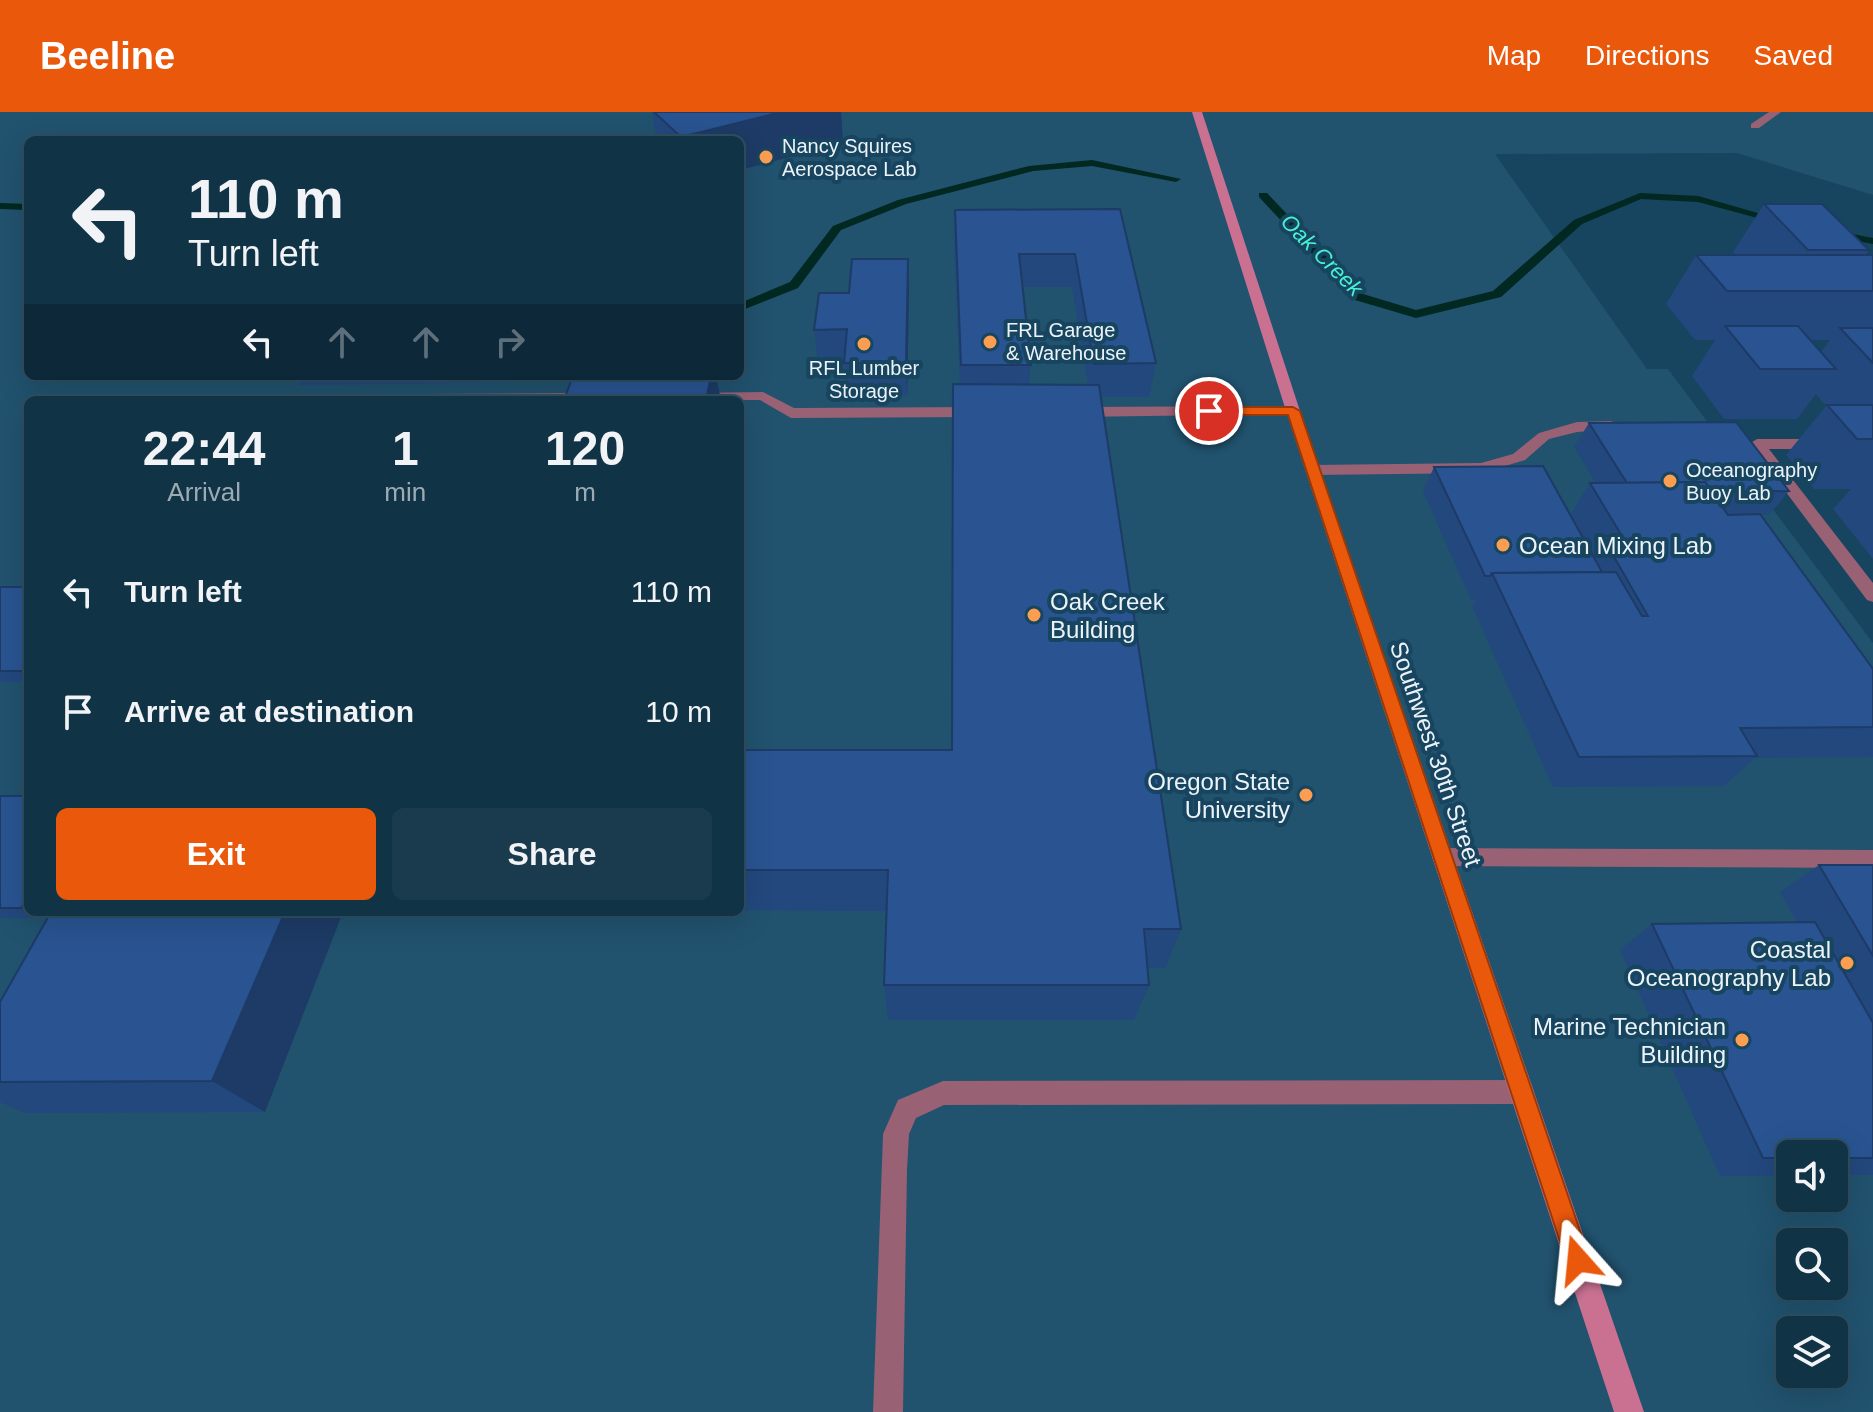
<!DOCTYPE html>
<style>
body{margin:0;font-family:Helvetica,sans-serif;background:#1a3b4d;color:#f1f3f6;height:100vh;display:flex;flex-direction:column;font-size:30px;white-space:nowrap}
*{box-sizing:border-box;margin:0}
p{font-size:26px;color:#9caab3}
.icon{flex:none;width:44px;height:44px;fill:none;stroke:currentColor;stroke-width:2;stroke-linecap:round;stroke-linejoin:round}
.map{position:relative;flex:1;overflow:hidden}
.sheet{position:absolute;left:24px;top:284px;width:720px;height:520px;display:flex;flex-direction:column;background:#113346;border-radius:12px;box-shadow:0 8px 32px #0002,0 0 0 2px #304e5f}
.sheet>*{flex:none}
.top-card{position:absolute;left:24px;top:24px;width:720px;height:244px;border-radius:12px;box-shadow:0 8px 32px #0002,0 0 0 2px #304e5f;background:#113346;color:#f1f3f6;overflow:hidden}
.controls{position:absolute;left:1776px;top:1028px;display:grid;gap:16px}
.controls a{display:grid;place-items:center;width:72px;height:72px;border-radius:12px;background:#113346;box-shadow:0 8px 32px #0002,0 0 0 2px #304e5f;font-size:40px}
.pin{position:absolute;display:grid;place-items:center;width:68px;height:68px;color:#fff;margin:-34px;border:4px solid #fff;border-radius:50%;box-shadow:0 2px 8px #0007}
.me{position:absolute;width:88px;margin:-44px;rotate:342deg;stroke-linejoin:round;filter:drop-shadow(0 0 6px #0008)}
.turn{display:flex;align-items:center;gap:28px;height:168px;padding:0 32px;font-size:36px}
.turn .icon{width:104px;height:104px;stroke-width:2.5}
.turn b{display:block;font-size:56px;line-height:68px}
.lanes{display:flex;align-items:center;height:76px;padding:0 32px;background:#0003;justify-content:center;gap:40px;direction:ltr}
.lanes .off{opacity:.35}
.eta{display:flex;justify-content:space-evenly;align-items:center;height:136px;text-align:center}
.eta b{font-size:48px;font-weight:800;line-height:56px}
.action{display:flex;gap:16px;margin-top:auto;padding:16px 32px}
.action a{flex:1;height:92px;border-radius:12px;background:#ea580c;color:#fff;font-size:32px;font-weight:800;line-height:92px;text-align:center}
.action a+a{background:#1a3b4d;color:#f1f3f6}
ul{padding:0;list-style:none}
li{display:flex;align-items:center;gap:24px;height:120px;padding:0 32px}
li div{flex:1}
li b{display:block;font-size:30px}
li em{font-style:normal}
header{display:flex;align-items:center;gap:48px;box-sizing:border-box;height:112px;padding:0 40px;background:#ea580c;color:#fff}
header strong{font-size:38px}
nav{display:flex;gap:44px;margin-inline-start:auto;font-size:28px}
.map>svg:first-child{display:block}
</style>
<header>
<strong>Beeline</strong>
<nav><a>Map</a><a>Directions</a><a>Saved</a></nav>
</header>
<div class="map">
<svg width="1873" height="1300" viewBox="0 0 1873 1300">
<rect width="100%" height="100%" fill="#17445e"/>
<!-- built -->
<path fill="#21526e" fill-rule="evenodd" d="M 0,0 L 1873,0 L 1873,83 L 1737,41 L 1495,42 L 1647,257 L 1668,257 L 1873,531 L 1873,1300 L 0,1300 ZM 28,28 L 740,28 L 740,264 L 28,264 ZM 28,288 L 740,288 L 740,800 L 28,800 ZM 1790,1042 L 1834,1042 L 1834,1086 L 1790,1086 ZM 1790,1130 L 1834,1130 L 1834,1174 L 1790,1174 ZM 1790,1218 L 1834,1218 L 1834,1262 L 1790,1262 Z"/>
<g fill="none" stroke-linecap="round" stroke-linejoin="round">
<!-- stream -->
<g fill="#012821" fill-rule="evenodd">
<path d="M 1092,48 L 1181,67 L 1176,70 L 1092,54 L 1033,59 L 906,92 L 841,118 L 798,176 L 740,199 L 740,191 L 790,170 L 833,114 L 898,88 L 1029,54 Z"/>
<path d="M 1259,81 L 1267,81 L 1363,182 L 1416,198 L 1493,179 L 1574,108 L 1640,81 L 1698,84 L 1786,109 L 1780,112 L 1698,90 L 1641,87 L 1582,112 L 1501,185 L 1416,206 L 1355,188 L 1259,85 Z"/>
<path d="M 0,91 L 28,92 L 28,98 L 0,97 Z"/>
<path d="M 1836,119 L 1873,126 L 1873,132 L 1832,124 L 1832,120 Z"/>
</g>
<!-- lane -->
<g fill="#996174" fill-rule="evenodd">
<path d="M 1769,0 L 1781,0 L 1759,16 L 1751,16 L 1751,12 Z"/>
<path d="M 763,280 L 794,296 L 977,295 L 984,300 L 977,305 L 791,306 L 760,288 L 688,288 L 686,285 L 693,281 Z"/>
<path d="M 589,281 L 594,282 L 594,288 L 251,287 L 258,283 Z"/>
<path d="M 1293,294 L 1300,299 L 1298,302 L 1077,305 L 1070,300 L 1077,295 Z"/>
<path d="M 1611,309 L 1616,311 L 1616,317 L 1577,320 L 1549,327 L 1525,348 L 1482,361 L 1313,363 L 1305,358 L 1313,353 L 1481,351 L 1513,342 L 1539,321 L 1577,310 Z"/>
<path d="M 1757,327 L 1873,327 L 1873,337 L 1769,337 L 1873,471 L 1873,490 L 1867,488 L 1752,335 L 1749,332 Z"/>
<path d="M 1443,736 L 1873,738 L 1873,756 L 1443,754 L 1435,752 L 1432,745 L 1435,738 Z"/>
<path d="M 1522,968 L 1531,971 L 1534,980 L 1531,989 L 1522,992 L 944,993 L 916,1006 L 909,1022 L 907,1058 L 903,1300 L 873,1300 L 883,1022 L 898,988 L 943,969 Z"/>
</g>
<!-- secondary -->
<path fill="#ca7191" fill-rule="evenodd" d="M 1192,0 L 1202,0 L 1300,299 L 1644,1300 L 1614,1300 L 1286,299 Z"/>
</g>
<!-- wall -->
<g fill="#23487d" fill-rule="evenodd">
<path d="M 652,0 L 841,0 L 843,31 L 740,28 L 657,28 Z"/>
<path d="M 1764,92 L 1869,138 L 1865,143 L 1873,143 L 1873,447 L 1833,397 L 1851,377 L 1814,377 L 1786,343 L 1826,294 L 1816,282 L 1797,307 L 1724,307 L 1692,264 L 1715,228 L 1695,228 L 1666,192 L 1696,143 L 1736,143 L 1733,140 ZM 1811,228 L 1830,228 L 1821,240 Z"/>
<path d="M 1120,97 L 1156,251 L 1149,285 L 1101,285 L 1181,817 L 1165,856 L 1147,856 L 1149,873 L 1134,908 L 888,908 L 884,873 L 886,799 L 740,798 L 740,638 L 952,638 L 953,272 L 960,272 L 954,130 L 955,98 ZM 1022,175 L 1072,175 L 1088,273 L 1029,273 L 1031,253 Z"/>
<path d="M 909,180 L 907,284 L 847,284 L 844,250 L 818,251 L 814,218 L 849,181 Z"/>
<path d="M 295,264 L 522,264 L 520,270 L 300,273 Z"/>
<path d="M 1589,311 L 1789,379 L 1769,403 L 1761,403 L 1873,557 L 1873,645 L 1755,646 L 1724,674 L 1553,675 L 1472,494 L 1476,488 L 1471,488 L 1423,379 L 1434,355 L 1570,403 L 1590,371 L 1596,371 L 1574,335 Z"/>
<rect x="0" y="475" width="28" height="95"/>
<path d="M 0,684 L 28,800 L 40,800 L 36,806 L 0,806 Z"/>
<path d="M 1819,753 L 1873,753 L 1873,1063 L 1834,1063 L 1834,1042 L 1790,1042 L 1790,1063 L 1720,1064 L 1620,838 L 1652,812 L 1797,810 L 1780,780 Z"/>
<path d="M 51,800 L 265,1000 L 26,1001 L 0,990 L 0,890 Z"/>
</g>
<!-- shaded-wall -->
<g fill="#1d3b66">
<path d="M 781,0 L 841,0 L 843,31 L 740,58 L 740,28 L 681,28 L 681,25 Z"/>
<path d="M 908,147 L 909,180 L 907,284 L 906,251 Z"/>
<path d="M 711,264 L 716,264 L 721,288 L 706,288 Z"/>
<path d="M 28,785 L 28,800 L 40,800 L 36,806 L 21,796 Z"/>
<path d="M 285,800 L 343,800 L 265,1000 L 212,969 Z"/>
</g>
<!-- building -->
<g fill="#295491" stroke="#1d3b66" stroke-width="2">
<path d="M 654,0 L 781,0 L 681,25 Z"/>
<path d="M 1764,92 L 1822,92 L 1869,138 L 1808,138 Z"/>
<path d="M 1120,97 L 1156,251 L 1094,252 L 1075,142 L 1019,142 L 1031,253 L 961,253 L 955,98 Z"/>
<path d="M 1696,143 L 1873,143 L 1873,179 L 1727,179 Z"/>
<path d="M 852,147 L 908,147 L 906,251 L 844,251 L 847,217 L 814,218 L 819,181 L 849,181 Z"/>
<path d="M 1725,214 L 1798,214 L 1836,257 L 1760,257 Z"/>
<path d="M 1840,216 L 1873,216 L 1873,251 Z"/>
<path d="M 573,264 L 711,264 L 706,288 L 564,288 Z"/>
<path d="M 953,272 L 1099,273 L 1181,817 L 1144,817 L 1149,873 L 884,873 L 888,758 L 740,758 L 740,638 L 952,638 Z"/>
<path d="M 1827,293 L 1873,293 L 1873,327 L 1857,327 Z"/>
<path d="M 1736,310 L 1789,379 L 1712,380 L 1705,370 L 1627,371 L 1589,311 Z"/>
<path d="M 1543,354 L 1602,460 L 1492,461 L 1490,464 L 1485,464 L 1434,355 Z"/>
<path d="M 1705,370 L 1728,403 L 1760,402 L 1873,557 L 1873,615 L 1740,616 L 1757,644 L 1579,645 L 1492,461 L 1616,460 L 1642,504 L 1648,504 L 1602,424 L 1622,424 L 1590,371 Z"/>
<rect x="0" y="475" width="28" height="84"/>
<path d="M 0,684 L 28,684 L 28,785 L 21,796 L 0,796 Z"/>
<path d="M 1819,753 L 1873,753 L 1873,844 Z"/>
<path d="M 51,800 L 285,800 L 212,969 L 0,970 L 0,890 Z"/>
<path d="M 1815,810 L 1873,911 L 1873,1046 L 1834,1046 L 1834,1042 L 1790,1042 L 1790,1046 L 1763,1046 L 1652,812 Z"/>
</g>
<!-- route -->
<path fill="#ea580c" stroke="#983908" stroke-width="2" d="M 1293,295 L 1300,299 L 1590,1148 L 1587,1157 L 1578,1161 L 1569,1157 L 1566,1148 L 1288,303 L 1209,303 L 1202,299 L 1209,295 Z"/>
<!-- markers -->
<g fill="#fb9e51" stroke="#17445e" stroke-width="3">
<circle cx="766" cy="45" r="8"/>
<circle cx="990" cy="230" r="8"/>
<circle cx="864" cy="232" r="8"/>
<circle cx="1670" cy="369" r="8"/>
<circle cx="1503" cy="433" r="8"/>
<circle cx="1034" cy="503" r="8"/>
<circle cx="1306" cy="683" r="8"/>
<circle cx="1847" cy="851" r="8"/>
<circle cx="1742" cy="928" r="8"/>
</g>
<g text-anchor="middle" dominant-baseline="central" stroke-width="8" stroke-linejoin="round" paint-order="stroke">
<!-- far-poi labels -->
<g font-size="20" fill="#ebf3f8" stroke="#17445e" text-anchor="start">
<text x="782" y="34">Nancy Squires<tspan x="782" dy="23">Aerospace Lab</tspan></text>
<text x="1006" y="218">FRL Garage<tspan x="1006" dy="23">&amp; Warehouse</tspan></text>
<text x="864" y="256" text-anchor="middle">RFL Lumber<tspan x="864" dy="23">Storage</tspan></text>
<text x="1686" y="358">Oceanography<tspan x="1686" dy="23">Buoy Lab</tspan></text>
</g>
<!-- far-water labels -->
<g font-size="22" font-style="italic" fill="#49f0d1" stroke="#17445e">
<text transform="translate(1322 143) rotate(45)">Oak Creek</text>
</g>
<!-- poi labels -->
<g font-size="24" fill="#ebf3f8" stroke="#17445e" text-anchor="end">
<text x="1519" y="433" text-anchor="start">Ocean Mixing Lab</text>
<text x="1050" y="489" text-anchor="start">Oak Creek<tspan x="1050" dy="28">Building</tspan></text>
<text x="1290" y="669">Oregon State<tspan x="1290" dy="28">University</tspan></text>
<text x="1831" y="837">Coastal<tspan x="1831" dy="28">Oceanography Lab</tspan></text>
<text x="1726" y="914">Marine Technician<tspan x="1726" dy="28">Building</tspan></text>
</g>
<!-- street labels -->
<g font-size="24" fill="#ebf3f8" stroke="#17445e">
<text transform="translate(1436 642) rotate(71)">Southwest 30th Street</text>
</g>
</g>
</svg>
<div class="controls">
<a><svg class="icon" aria-label="sound" viewBox="0 0 24 24"><path d="M4 9h4l5-4v14l-5-4H4zM17 9q2 3 0 6"/></svg></a>
<a><svg class="icon" aria-label="search" viewBox="0 0 24 24"><circle cx="10" cy="10" r="6"/><path d="M15 15l6 6"/></svg></a>
<a><svg class="icon" aria-label="layers" viewBox="0 0 24 24"><path d="M12 4l9 5-9 5-9-5zM3 14l9 5 9-5"/></svg></a>
</div>
<div class="pin" style="left:1209px;top:299px;background:#d93025"><svg class="icon" aria-label="arrive" viewBox="0 0 24 24"><path d="M6 21V4h12l-3 4 3 4H6"/></svg></div>
<svg class="me" style="left:1578px;top:1148px" viewBox="-20 -20 40 40"><path d="M0-17L14 15 0 8-14 15z" fill="#ea580c" stroke="#fff" stroke-width="4"/></svg>
<div class="top-card">
<div class="turn"><svg class="icon" aria-label="left" viewBox="0 0 24 24"><path d="M17 20v-9H6M10 6l-5 5 5 5"/></svg><div><b>110 m</b>Turn left</div></div>
<div class="lanes"><svg class="icon" aria-label="left" viewBox="0 0 24 24"><path d="M17 20v-9H6M10 6l-5 5 5 5"/></svg><svg class="icon off" aria-label="ahead" viewBox="0 0 24 24"><path d="M12 20V5M6 11l6-6 6 6"/></svg><svg class="icon off" aria-label="ahead" viewBox="0 0 24 24"><path d="M12 20V5M6 11l6-6 6 6"/></svg><svg class="icon off" aria-label="right" viewBox="0 0 24 24"><path d="M7 20v-9h11M14 6l5 5-5 5"/></svg></div>
</div>
<section class="sheet">
<div class="eta">
<div><b>22:44</b><p>Arrival</p></div>
<div><b>1</b><p>min</p></div>
<div><b>120</b><p>m</p></div>
</div>
<ul>
<li><svg class="icon" aria-label="left" viewBox="0 0 24 24"><path d="M17 20v-9H6M10 6l-5 5 5 5"/></svg><div><b>Turn left</b></div><em>110 m</em></li>
<li><svg class="icon" aria-label="arrive" viewBox="0 0 24 24"><path d="M6 21V4h12l-3 4 3 4H6"/></svg><div><b>Arrive at destination</b></div><em>10 m</em></li>
</ul>
<div class="action"><a>Exit</a><a>Share</a></div>
</section>
</div>
